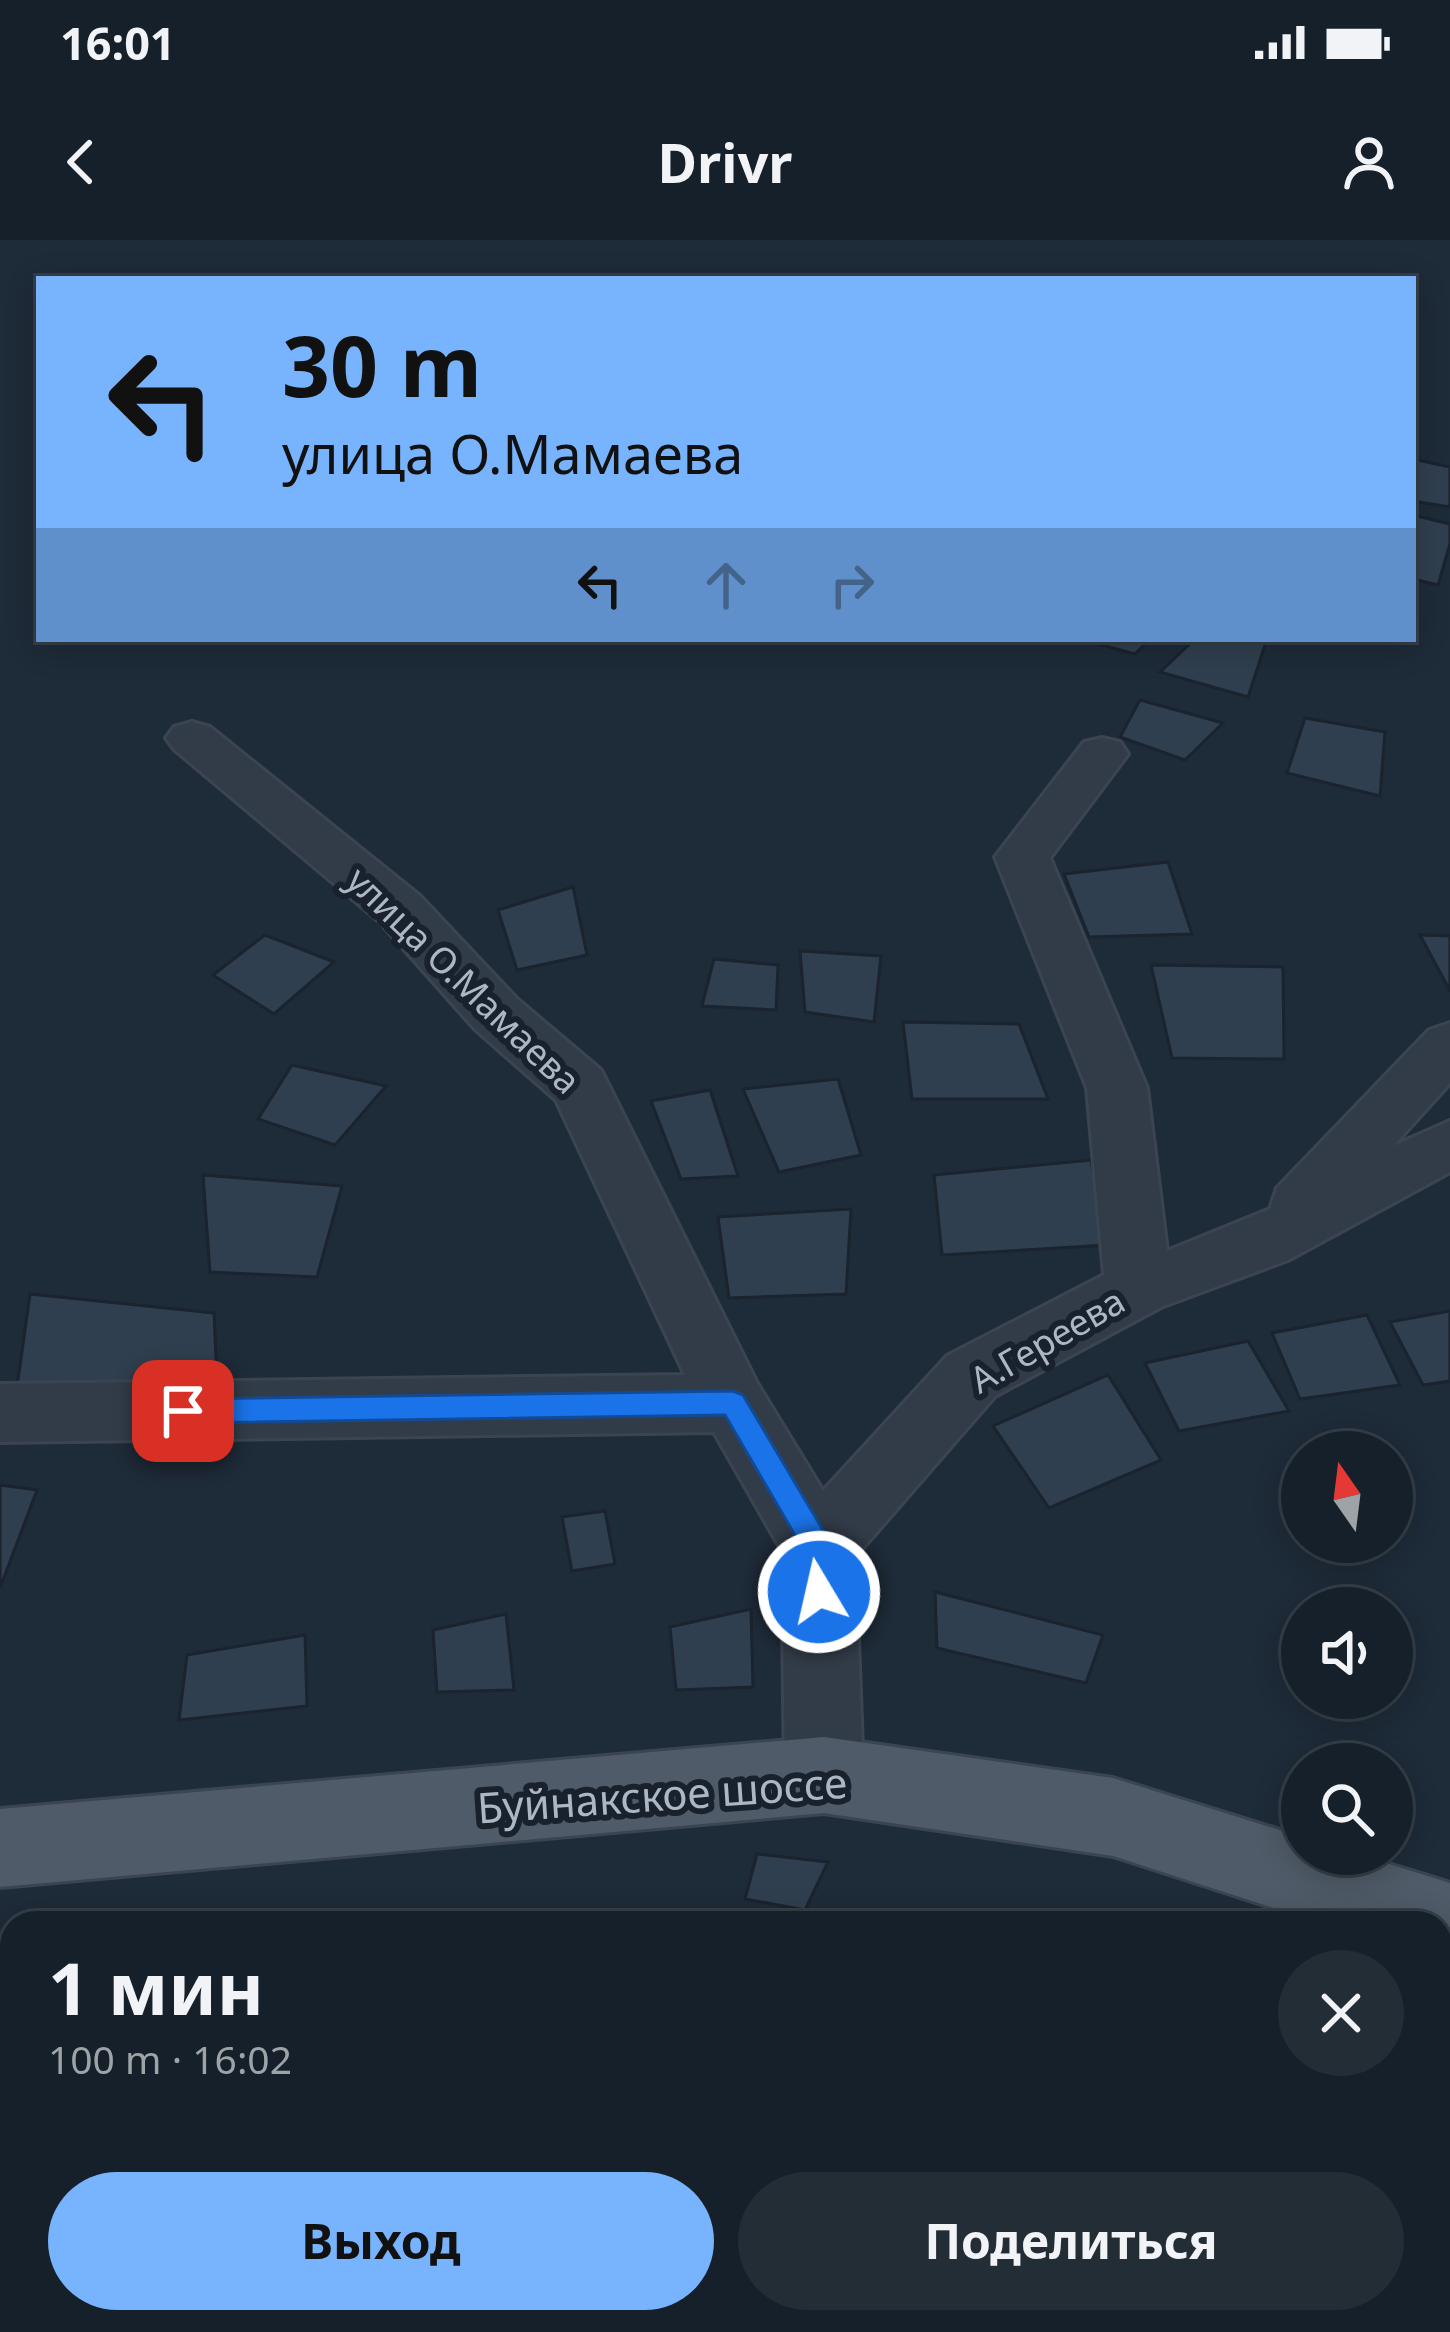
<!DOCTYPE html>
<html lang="ru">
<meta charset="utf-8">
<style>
body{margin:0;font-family:"Noto Sans",sans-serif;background:#232d36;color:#f1f3f6;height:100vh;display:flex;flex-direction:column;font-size:45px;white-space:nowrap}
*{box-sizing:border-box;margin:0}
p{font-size:39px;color:#9ea3a8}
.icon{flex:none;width:66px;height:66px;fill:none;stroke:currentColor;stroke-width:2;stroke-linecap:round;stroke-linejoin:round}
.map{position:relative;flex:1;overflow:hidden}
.side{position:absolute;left:0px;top:1671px;width:1452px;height:423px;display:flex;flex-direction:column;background:#16202a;border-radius:36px 36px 0 0;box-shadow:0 6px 30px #0003,0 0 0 3px #353e47}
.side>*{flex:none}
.top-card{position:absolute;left:36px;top:36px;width:1380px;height:366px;border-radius:0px;box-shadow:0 6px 30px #0003,0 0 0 3px #353e47;background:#78b4fe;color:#111;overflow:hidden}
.needle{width:78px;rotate:346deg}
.controls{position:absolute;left:1281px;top:1191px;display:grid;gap:24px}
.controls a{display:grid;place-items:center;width:132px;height:132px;border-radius:50%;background:#16202a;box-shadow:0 6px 30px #0003,0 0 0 3px #353e47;font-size:60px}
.pin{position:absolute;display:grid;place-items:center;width:102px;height:102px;color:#fff;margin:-51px;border-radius:24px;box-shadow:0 6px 18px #0006}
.me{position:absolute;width:132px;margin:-66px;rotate:351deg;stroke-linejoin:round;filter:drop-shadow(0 0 9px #0008)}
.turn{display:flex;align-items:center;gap:42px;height:252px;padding:0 48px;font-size:54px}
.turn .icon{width:156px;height:156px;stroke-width:2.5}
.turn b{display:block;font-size:84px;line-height:102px}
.lanes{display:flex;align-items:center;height:114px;padding:0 48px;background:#0003;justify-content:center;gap:60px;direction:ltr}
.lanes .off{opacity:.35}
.round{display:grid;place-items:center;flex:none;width:126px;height:126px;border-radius:63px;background:#232d36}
.overview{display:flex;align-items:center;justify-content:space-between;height:204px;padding:0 48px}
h1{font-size:72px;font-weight:700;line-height:90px}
.cta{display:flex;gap:24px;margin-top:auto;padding:24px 48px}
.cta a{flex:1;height:138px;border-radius:72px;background:#78b4fe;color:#111;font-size:48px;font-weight:700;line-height:138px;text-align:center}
.cta a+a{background:#232d36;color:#f1f3f6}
.status{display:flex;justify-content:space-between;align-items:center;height:84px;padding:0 60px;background:#16202a;direction:ltr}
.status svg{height:33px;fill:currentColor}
header{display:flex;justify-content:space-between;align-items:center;height:156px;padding:0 48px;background:#16202a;font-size:54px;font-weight:700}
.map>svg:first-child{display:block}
</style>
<div class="status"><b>16:01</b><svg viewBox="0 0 49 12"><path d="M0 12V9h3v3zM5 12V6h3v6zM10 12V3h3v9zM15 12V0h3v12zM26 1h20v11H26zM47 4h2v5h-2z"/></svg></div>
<header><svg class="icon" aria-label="back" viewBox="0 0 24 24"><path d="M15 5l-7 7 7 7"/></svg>Drivr<svg class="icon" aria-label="person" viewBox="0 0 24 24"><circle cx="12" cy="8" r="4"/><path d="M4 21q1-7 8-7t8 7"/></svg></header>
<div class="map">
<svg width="1450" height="2092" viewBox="0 0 1450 2092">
<rect width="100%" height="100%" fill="#1e2b38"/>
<!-- building -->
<g fill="#303f4f" stroke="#1a232e" stroke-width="3">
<path d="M 1413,219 L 1450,227 L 1450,267 L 1413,261 Z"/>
<path d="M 1413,275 L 1450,284 L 1450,304 L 1438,345 L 1413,339 Z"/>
<path d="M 1080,399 L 1150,399 L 1135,414 Z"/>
<path d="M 1195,399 L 1267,399 L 1248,457 L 1160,432 Z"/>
<path d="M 1140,460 L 1223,483 L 1185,520 L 1120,497 Z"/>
<path d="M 1305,478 L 1385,492 L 1380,556 L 1287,533 Z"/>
<path d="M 1168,622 L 1192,694 L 1089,697 L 1064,634 Z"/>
<path d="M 573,647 L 587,715 L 517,730 L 498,670 Z"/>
<path d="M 265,695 L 334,722 L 274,774 L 213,735 Z"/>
<path d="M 1420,695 L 1450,696 L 1450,751 Z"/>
<path d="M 800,711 L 881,716 L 874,782 L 805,772 Z"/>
<path d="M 714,719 L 778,725 L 776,770 L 702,766 Z"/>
<path d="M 1151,725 L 1283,727 L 1284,819 L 1172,818 Z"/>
<path d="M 903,782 L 1019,784 L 1048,859 L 912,859 Z"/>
<path d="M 292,825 L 386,846 L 335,905 L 258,879 Z"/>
<path d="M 838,839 L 861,915 L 779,932 L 743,849 Z"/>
<path d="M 710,850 L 738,936 L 681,939 L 651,861 Z"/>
<path d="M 1091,920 L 1107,1005 L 942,1015 L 934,935 Z"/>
<path d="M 203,935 L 342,946 L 317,1037 L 210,1032 Z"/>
<path d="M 851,969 L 846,1054 L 729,1058 L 718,977 Z"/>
<path d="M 30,1054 L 214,1073 L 217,1141 L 17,1147 Z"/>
<path d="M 1450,1071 L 1450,1141 L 1423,1145 L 1390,1082 Z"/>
<path d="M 1367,1075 L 1400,1145 L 1300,1159 L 1272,1093 Z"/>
<path d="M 1248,1101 L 1289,1171 L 1179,1191 L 1145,1123 Z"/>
<path d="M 1108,1135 L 1161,1220 L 1049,1268 L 993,1186 Z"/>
<path d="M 0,1245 L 37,1250 L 0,1348 Z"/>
<path d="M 605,1271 L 615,1324 L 572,1331 L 562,1277 Z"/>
<path d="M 935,1352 L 1103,1395 L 1086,1443 L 937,1408 Z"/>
<path d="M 751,1369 L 753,1447 L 676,1450 L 670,1387 Z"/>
<path d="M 506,1374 L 514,1450 L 437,1452 L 433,1390 Z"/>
<path d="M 305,1395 L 307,1466 L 179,1480 L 187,1415 Z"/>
<path d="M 757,1614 L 828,1622 L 805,1670 L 745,1659 Z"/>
<path d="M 12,2060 L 12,2082 L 54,2082 L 54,2092 L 0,2092 L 0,2061 Z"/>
<path d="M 138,2082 L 334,2082 L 337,2089 L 141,2092 Z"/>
<path d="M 385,2082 L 540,2082 L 541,2092 L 386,2092 Z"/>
</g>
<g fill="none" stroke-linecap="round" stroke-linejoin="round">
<defs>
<g id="minor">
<path d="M 192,482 L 210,487 L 420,656 L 517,759 L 601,830 L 757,1143 L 823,1251 L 947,1116 L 1104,1035 L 1087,848 L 995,617 L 1084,502 L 1102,498 L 1120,502 L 1128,514 L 1050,618 L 1147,848 L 1167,1011 L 1270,969 L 1277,948 L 1429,790 L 1450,783 L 1450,843 L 1393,906 L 1450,881 L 1450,932 L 1288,1020 L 1161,1067 L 995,1156 L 855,1317 L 863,1535 L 852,1562 L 824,1573 L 796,1562 L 785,1535 L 782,1311 L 714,1192 L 0,1202 L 0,1144 L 685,1135 L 556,860 L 475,789 L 380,682 L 174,509 L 166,498 L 174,487 Z"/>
<path d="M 1450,1753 L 1450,1846 L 1440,1850 L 1440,1757 Z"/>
<path d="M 826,2082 L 940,2082 L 935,2092 L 822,2092 Z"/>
</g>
<path id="major" d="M 824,1497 L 1113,1538 L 1302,1597 L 1302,1614 L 1357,1614 L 1450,1643 L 1450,1725 L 1440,1722 L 1440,1683 L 1320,1683 L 1113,1616 L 824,1573 L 0,1647 L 0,1569 Z"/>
</defs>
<!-- minor casing -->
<use href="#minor" stroke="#3b4551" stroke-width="6"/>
<!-- major casing -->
<use href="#major" stroke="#3b4551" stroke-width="6"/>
<!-- minor -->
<use href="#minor" fill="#323c48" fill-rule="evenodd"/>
<!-- major -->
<use href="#major" fill="#4f5b68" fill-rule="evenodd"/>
</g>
<!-- route -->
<path fill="#1a73e8" stroke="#114b97" stroke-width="3" d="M 733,1151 L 743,1155 L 833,1307 L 835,1352 L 830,1362 L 819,1366 L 808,1362 L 803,1309 L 725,1175 L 183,1183 L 173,1179 L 169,1171 L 173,1162 L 183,1159 Z"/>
<g text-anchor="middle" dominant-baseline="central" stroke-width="12" stroke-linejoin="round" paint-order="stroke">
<!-- street labels -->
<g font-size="36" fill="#acb7c5" stroke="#18212c">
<text transform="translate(464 740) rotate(44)">улица О.Мамаева</text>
<text transform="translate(1047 1100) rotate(-30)">A.Гереева</text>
</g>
<!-- near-street labels -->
<g font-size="42" fill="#acb7c5" stroke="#18212c">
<text transform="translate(662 1554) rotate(-4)">Буйнакское шоссе</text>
</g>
</g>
</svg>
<div class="controls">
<a><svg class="needle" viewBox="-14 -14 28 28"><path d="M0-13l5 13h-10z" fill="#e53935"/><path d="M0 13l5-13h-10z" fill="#9ea3a8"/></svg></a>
<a><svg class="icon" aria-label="sound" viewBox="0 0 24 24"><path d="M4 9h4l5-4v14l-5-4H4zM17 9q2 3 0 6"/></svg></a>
<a><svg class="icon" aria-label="search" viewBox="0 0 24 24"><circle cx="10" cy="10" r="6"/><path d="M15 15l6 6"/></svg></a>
</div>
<div class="pin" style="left:183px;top:1171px;background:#d93025"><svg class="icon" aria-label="arrive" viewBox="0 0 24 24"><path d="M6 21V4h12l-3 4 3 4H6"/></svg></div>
<svg class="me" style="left:819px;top:1352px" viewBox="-20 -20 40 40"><circle r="17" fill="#1a73e8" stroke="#fff" stroke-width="3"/><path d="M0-11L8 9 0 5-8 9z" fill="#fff"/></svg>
<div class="top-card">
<div class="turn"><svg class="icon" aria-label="left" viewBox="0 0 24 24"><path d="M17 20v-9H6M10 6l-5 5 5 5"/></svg><div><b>30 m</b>улица О.Мамаева</div></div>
<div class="lanes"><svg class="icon" aria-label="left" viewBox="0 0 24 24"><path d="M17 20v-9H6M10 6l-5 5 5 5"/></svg><svg class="icon off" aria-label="ahead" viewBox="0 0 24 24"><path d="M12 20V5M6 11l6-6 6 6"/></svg><svg class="icon off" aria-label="right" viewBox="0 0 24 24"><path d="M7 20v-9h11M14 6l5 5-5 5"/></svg></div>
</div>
<section class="side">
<div class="overview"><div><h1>1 мин</h1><p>100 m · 16:02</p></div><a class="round"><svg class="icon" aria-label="close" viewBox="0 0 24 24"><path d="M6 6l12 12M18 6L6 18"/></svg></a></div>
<div class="cta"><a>Выход</a><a>Поделиться</a></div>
</section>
</div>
